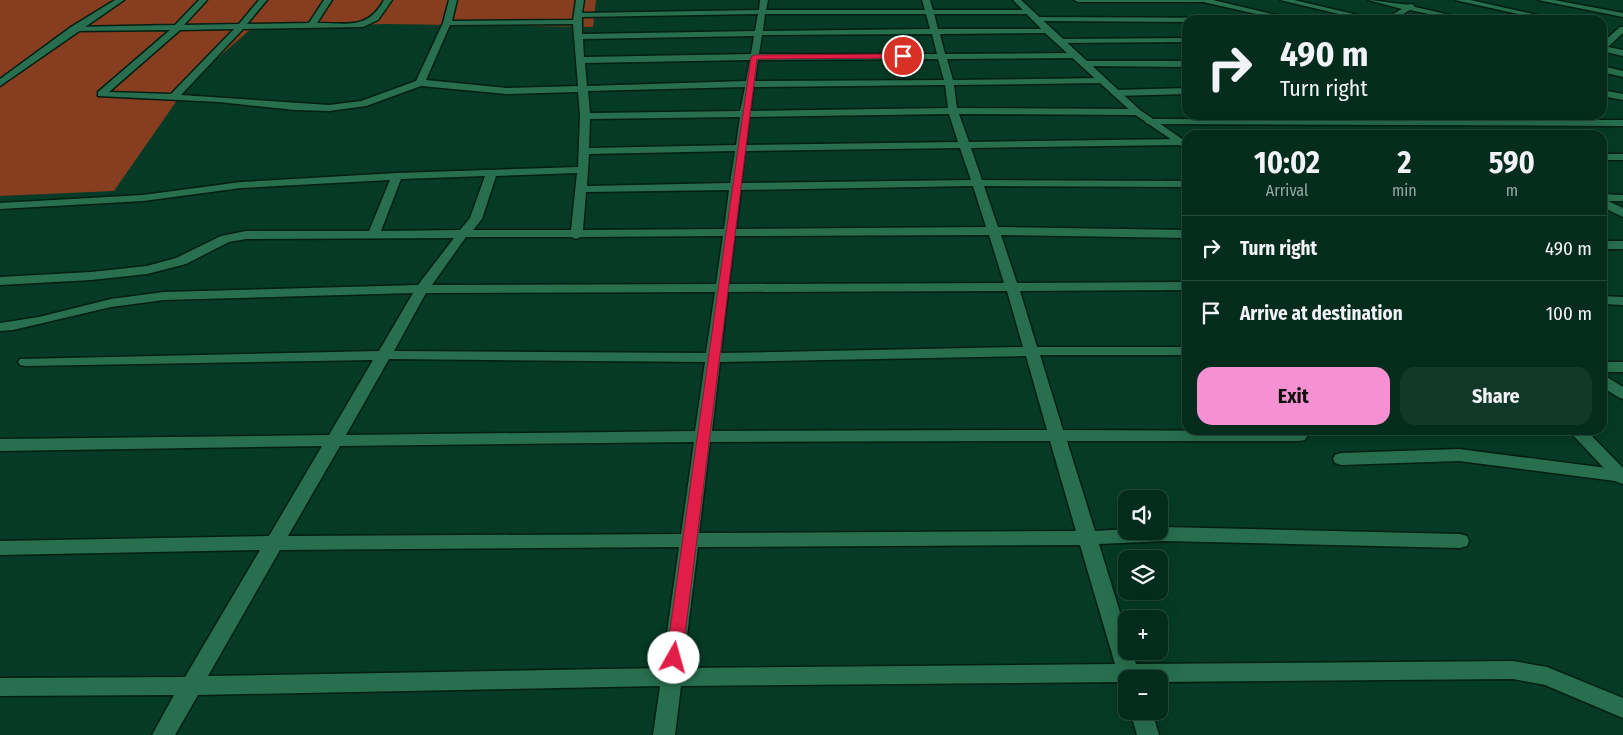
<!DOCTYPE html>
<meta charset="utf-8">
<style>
body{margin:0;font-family:"Fira Sans Condensed",sans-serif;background:#123829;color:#f1f3f6;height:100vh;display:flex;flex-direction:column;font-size:19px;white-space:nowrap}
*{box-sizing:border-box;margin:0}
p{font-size:16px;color:#97a7a3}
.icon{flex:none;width:28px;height:28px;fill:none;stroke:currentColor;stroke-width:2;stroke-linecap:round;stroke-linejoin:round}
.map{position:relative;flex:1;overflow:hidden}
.panel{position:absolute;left:1182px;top:130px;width:425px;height:305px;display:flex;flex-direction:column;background:#042c1c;border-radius:15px;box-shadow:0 5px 20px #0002,0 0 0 1px #25483b}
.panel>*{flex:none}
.banner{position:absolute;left:1182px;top:15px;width:425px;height:105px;border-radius:15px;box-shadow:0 5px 20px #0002,0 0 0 1px #25483b;background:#042c1c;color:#f1f3f6;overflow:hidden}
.controls{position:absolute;left:1118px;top:490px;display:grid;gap:10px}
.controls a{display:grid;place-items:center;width:50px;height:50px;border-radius:10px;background:#042c1c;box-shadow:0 5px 20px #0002,0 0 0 1px #25483b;font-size:25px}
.pin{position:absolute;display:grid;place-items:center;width:42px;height:42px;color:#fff;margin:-21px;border:2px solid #fff;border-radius:50%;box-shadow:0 1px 5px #0007}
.me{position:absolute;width:55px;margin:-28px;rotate:7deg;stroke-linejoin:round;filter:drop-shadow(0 0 4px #0008)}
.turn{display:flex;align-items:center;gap:18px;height:105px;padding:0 15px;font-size:22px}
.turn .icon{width:65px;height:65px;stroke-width:2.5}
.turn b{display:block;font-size:35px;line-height:42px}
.eta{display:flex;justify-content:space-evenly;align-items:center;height:85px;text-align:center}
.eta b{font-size:30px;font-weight:700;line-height:35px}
.primary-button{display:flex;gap:10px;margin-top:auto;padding:10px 15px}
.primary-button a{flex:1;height:58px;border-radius:15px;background:#f591d2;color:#111;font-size:20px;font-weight:700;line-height:58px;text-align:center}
.primary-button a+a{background:#123829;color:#f1f3f6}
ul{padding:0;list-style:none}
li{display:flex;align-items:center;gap:15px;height:65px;padding:0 15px;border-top:1px solid #25483b}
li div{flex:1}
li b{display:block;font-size:19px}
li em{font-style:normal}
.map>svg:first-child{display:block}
</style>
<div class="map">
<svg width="1623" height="735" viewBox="0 0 1623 735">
<rect width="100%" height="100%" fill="#053b26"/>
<!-- green -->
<path fill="#873d1f" d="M 0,0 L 596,0 L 593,27 L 384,24 L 251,29 L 189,83 L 114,191 L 0,196 Z"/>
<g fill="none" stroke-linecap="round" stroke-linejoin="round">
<defs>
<g id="minor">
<path d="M 199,0 L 207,0 L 184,25 L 239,24 L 259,0 L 267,0 L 247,24 L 309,23 L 324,0 L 332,0 L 317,23 C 347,23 368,30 384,0 L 392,0 L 378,20 L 363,27 L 243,29 L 181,95 L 329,105 L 361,101 L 416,81 L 443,23 L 449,0 L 457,0 L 452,21 L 573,20 L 576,0 L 584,0 L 582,13 L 759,10 L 760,0 L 768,0 L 766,10 L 925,10 L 922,0 L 930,0 L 933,10 L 1032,10 L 1033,12 L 1029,14 L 934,14 L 938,29 L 1048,29 L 1052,31 L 1048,33 L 940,34 L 945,54 L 1075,53 L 1079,56 L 1078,58 L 947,59 L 953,80 L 1102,78 L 1105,79 L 1105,83 L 954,85 L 957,108 L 1137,109 L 1142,112 L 1137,115 L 959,114 L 969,142 L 1180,139 L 1185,142 L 1180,145 L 971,148 L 982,180 L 1188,181 L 1188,187 L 984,186 L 998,227 L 1188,230 L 1188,238 L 1001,235 L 1017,283 L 1188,282 L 1188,290 L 1020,291 L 1037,347 L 1188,347 L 1188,355 L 1040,355 L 1063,430 L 1299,431 L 1305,432 L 1307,436 L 1305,440 L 1299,441 L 1067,441 L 1095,531 L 1126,529 L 1126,531 L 1159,531 L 1159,527 L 1164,527 L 1460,534 L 1467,536 L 1469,541 L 1467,546 L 1460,548 L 1164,541 L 1099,544 L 1126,632 L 1126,651 L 1132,651 L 1136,664 L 1513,661 L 1547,667 L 1623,698 L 1623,718 L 1545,685 L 1513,679 L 1159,682 L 1159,679 L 1126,679 L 1126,687 L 1121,682 L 681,686 L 675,735 L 653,735 L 660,686 L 198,695 L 175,735 L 152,735 L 174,695 L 0,696 L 0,678 L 185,677 L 260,550 L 0,555 L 0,541 L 269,536 L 322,446 L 0,451 L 0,439 L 329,435 L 373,360 L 25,366 L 20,365 L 18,362 L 20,359 L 379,351 L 413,293 L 164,300 L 111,307 L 13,330 L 0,331 L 0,323 L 39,317 L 111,299 L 164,292 L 418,285 L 454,238 L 246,239 L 229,242 L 186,264 L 147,274 L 91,280 L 0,285 L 0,277 L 91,272 L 147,266 L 176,258 L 221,236 L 246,231 L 369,231 L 390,180 L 241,188 L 143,201 L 0,209 L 0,203 L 143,195 L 241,182 L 397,173 L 578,167 L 580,116 L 578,92 L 507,94 L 421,86 L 366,106 L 329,111 L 295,110 L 219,102 L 98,96 L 98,92 L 170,30 L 74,31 L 71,31 L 71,27 L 175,25 ZM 758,14 L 755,31 L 582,34 L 582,17 ZM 765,14 L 926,14 L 930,29 L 763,31 ZM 573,24 L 578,86 L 507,88 L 426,80 L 450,25 ZM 234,29 L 171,94 L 109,92 L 180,30 ZM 932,34 L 937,54 L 759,54 L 762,35 ZM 754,36 L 751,54 L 584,57 L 583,39 ZM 938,59 L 944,80 L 755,81 L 758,60 ZM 750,60 L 746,81 L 587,86 L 585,63 ZM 945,85 L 948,108 L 750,111 L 754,87 ZM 745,87 L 740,111 L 590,113 L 588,91 ZM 949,114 L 958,142 L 746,145 L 749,117 ZM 740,117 L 736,145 L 589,148 L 590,119 ZM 960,148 L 971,180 L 741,183 L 745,151 ZM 735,151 L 730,183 L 587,186 L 589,154 ZM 577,173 L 571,230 L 473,230 L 482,219 L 496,176 ZM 485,176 L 470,218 L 460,230 L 381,231 L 401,179 ZM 973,186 L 986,227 L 736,229 L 741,190 ZM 729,190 L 724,229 L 583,230 L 586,192 ZM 989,235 L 1004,283 L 729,284 L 735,236 ZM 723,236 L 716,284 L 432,285 L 466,237 L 571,237 L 576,239 L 581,237 ZM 1007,291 L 1023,347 L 721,353 L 728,292 ZM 715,292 L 706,353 L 394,351 L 426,293 ZM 1026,356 L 1047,430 L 712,431 L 720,362 ZM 389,359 L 705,362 L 695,431 L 346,435 ZM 1050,441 L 1076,531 L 699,533 L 710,442 ZM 694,442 L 681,534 L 288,536 L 340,446 ZM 1080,545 L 1115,664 L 683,668 L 698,547 ZM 679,547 L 662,668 L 208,676 L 280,550 Z"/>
<path d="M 1074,0 L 1213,0 L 1297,20 L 1283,20 L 1203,2 L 1078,2 Z"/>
<path d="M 1280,0 L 1294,0 L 1379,20 L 1364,20 Z"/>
<path d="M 1368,0 C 1379,0 1404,6 1412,4 L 1415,7 L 1472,20 L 1457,20 L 1410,10 L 1393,20 L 1383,20 L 1402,9 Z"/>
<path d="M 1455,0 L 1470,0 L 1560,20 L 1545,20 Z"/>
<path d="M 1538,0 L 1554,0 L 1623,13 L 1623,17 Z"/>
<path d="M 1033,17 L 1256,18 L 1260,20 L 1188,20 L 1188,22 L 1036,21 L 1032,19 Z"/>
<path d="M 1620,27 L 1623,27 L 1623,33 L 1608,47 L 1623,50 L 1623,56 L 1602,51 L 1602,43 Z"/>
<path d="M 1188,38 L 1188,42 L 1058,43 L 1054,41 L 1058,39 Z"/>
<path d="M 1084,61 L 1188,61 L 1188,67 L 1081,66 L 1080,64 Z"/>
<path d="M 1602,66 L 1623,71 L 1623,77 L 1602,72 Z"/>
<path d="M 1188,88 L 1188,94 L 1115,96 L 1110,93 L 1115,90 Z"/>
<path d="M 1602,90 L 1623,94 L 1623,100 L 1602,96 Z"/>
<path d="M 1151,119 L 1623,120 L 1623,126 L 1147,124 L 1146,122 Z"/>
<rect x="1602" y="154" width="21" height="6"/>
<path d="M 1602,194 L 1623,195 L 1623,201 L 1608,201 L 1623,208 L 1623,217 L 1602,207 Z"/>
<rect x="1602" y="241" width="21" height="8"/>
<path d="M 1602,296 L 1623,297 L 1623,305 L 1602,304 Z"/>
<rect x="1602" y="362" width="21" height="10"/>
<path d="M 1602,374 L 1623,387 L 1623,399 L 1618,397 L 1602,387 Z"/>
<path d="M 1459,449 L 1622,470 L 1623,482 L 1459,461 L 1341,465 L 1335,463 L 1333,459 L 1335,455 L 1341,453 Z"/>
<path d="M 1130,711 L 1152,711 L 1159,735 L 1137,735 Z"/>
</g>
<g id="tertiary">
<path d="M 115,0 L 124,0 L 0,86 L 0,79 L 71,27 Z"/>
<path d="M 1013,0 L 1021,0 L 1140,110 L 1188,143 L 1188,151 L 1134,114 L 1045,33 Z"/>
<path d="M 1568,430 L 1586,430 L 1623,468 L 1623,484 L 1617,482 Z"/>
</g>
</defs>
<!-- minor casing -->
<use href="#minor" stroke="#021f12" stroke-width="3"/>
<!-- tertiary casing -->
<use href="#tertiary" stroke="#021f12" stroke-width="3"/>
<!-- minor -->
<use href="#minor" fill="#276f4f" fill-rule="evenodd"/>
<!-- tertiary -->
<use href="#tertiary" fill="#276f4f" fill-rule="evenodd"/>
</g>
<!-- route -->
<path fill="#e11d48" stroke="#92132f" d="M 903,54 L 906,56 L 905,58 L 757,59 L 682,658 L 680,663 L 674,665 L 669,663 L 666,658 L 751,57 L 754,55 Z"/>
</svg>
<div class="controls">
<a><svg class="icon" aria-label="sound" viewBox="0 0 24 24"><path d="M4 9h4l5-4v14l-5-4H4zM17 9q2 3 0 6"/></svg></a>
<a><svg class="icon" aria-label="layers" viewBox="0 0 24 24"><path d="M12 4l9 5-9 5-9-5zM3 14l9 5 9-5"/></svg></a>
<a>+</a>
<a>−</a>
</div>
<div class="pin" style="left:903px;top:56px;background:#d93025"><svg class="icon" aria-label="arrive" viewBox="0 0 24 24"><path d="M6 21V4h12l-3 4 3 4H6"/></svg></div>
<svg class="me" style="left:674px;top:658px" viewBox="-20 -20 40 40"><circle r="19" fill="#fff"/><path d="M0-13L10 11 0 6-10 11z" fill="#e11d48"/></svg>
<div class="banner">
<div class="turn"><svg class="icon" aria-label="right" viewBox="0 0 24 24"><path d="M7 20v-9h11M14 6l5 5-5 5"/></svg><div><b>490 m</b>Turn right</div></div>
</div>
<section class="panel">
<div class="eta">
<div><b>10:02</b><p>Arrival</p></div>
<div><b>2</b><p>min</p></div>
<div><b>590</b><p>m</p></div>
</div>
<ul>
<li><svg class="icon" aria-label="right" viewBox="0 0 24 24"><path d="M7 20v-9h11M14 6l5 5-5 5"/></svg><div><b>Turn right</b></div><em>490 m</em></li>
<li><svg class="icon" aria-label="arrive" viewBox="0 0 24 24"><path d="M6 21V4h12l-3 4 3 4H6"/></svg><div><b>Arrive at destination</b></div><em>100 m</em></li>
</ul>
<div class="primary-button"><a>Exit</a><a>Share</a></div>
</section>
</div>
